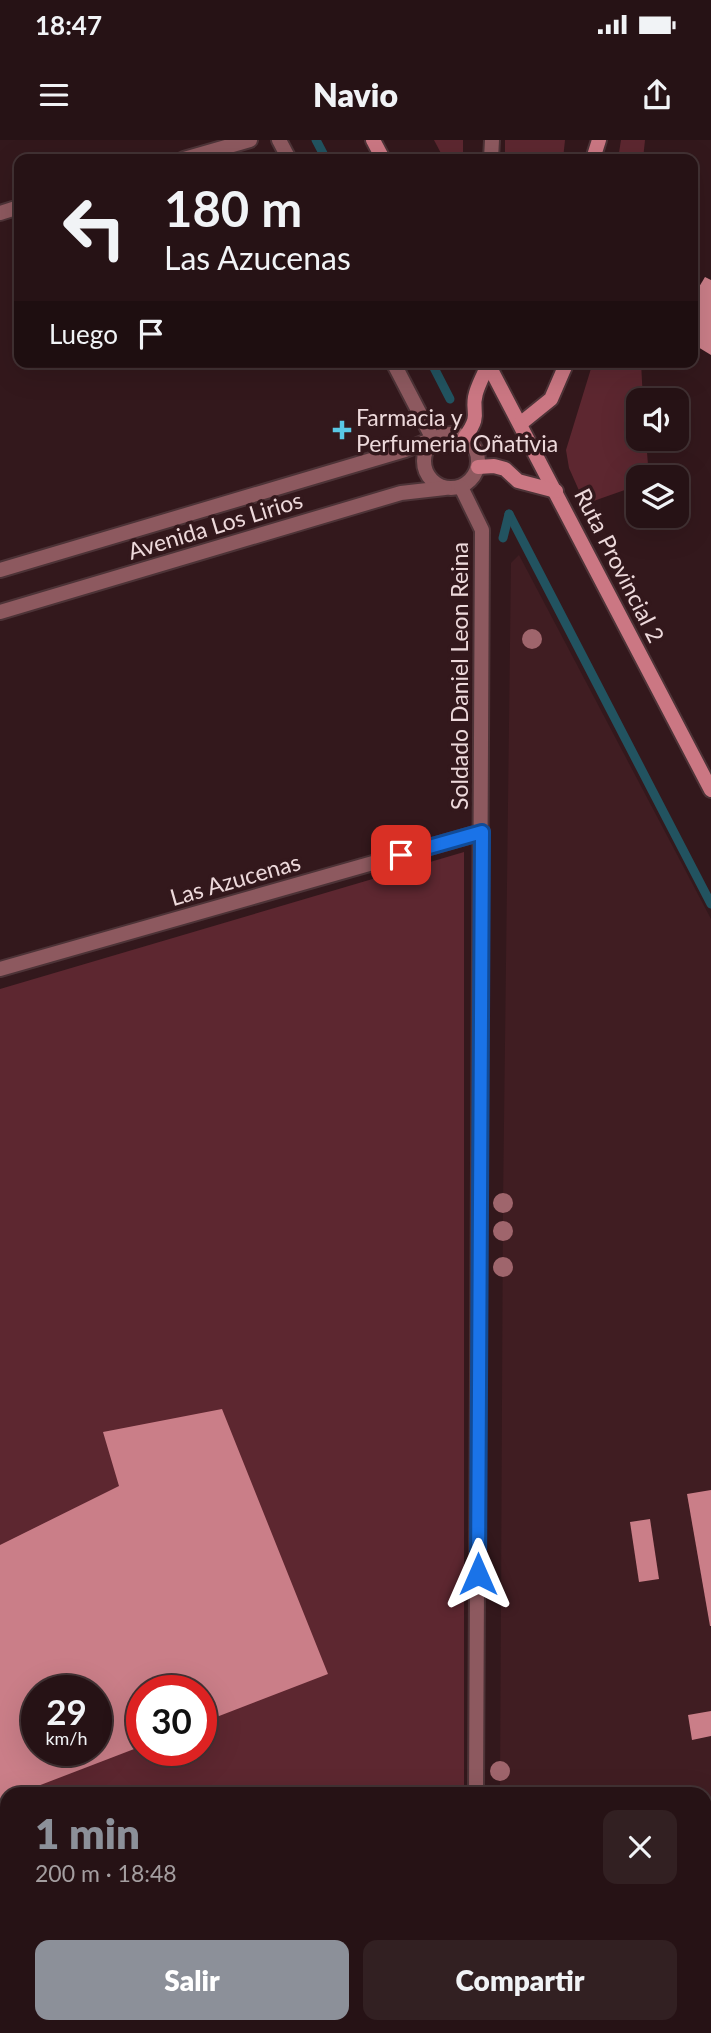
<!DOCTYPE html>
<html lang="es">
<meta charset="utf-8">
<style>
body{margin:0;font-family:Lato,sans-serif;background:#322022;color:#f1f3f6;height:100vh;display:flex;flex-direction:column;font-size:26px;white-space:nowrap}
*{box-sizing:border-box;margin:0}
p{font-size:23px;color:#a49ea0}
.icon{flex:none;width:38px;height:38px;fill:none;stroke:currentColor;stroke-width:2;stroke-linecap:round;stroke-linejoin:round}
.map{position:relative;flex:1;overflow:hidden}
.side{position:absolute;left:0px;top:1647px;width:712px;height:247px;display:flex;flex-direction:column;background:#261215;border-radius:21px 21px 0 0;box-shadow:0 7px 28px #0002,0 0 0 2px #423234}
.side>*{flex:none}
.hud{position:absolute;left:14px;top:14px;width:684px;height:214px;border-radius:14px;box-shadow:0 7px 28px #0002,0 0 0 2px #423234;background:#261215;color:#f1f3f6;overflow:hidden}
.fabs{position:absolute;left:626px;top:248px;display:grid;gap:14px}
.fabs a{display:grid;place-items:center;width:63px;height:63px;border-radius:14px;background:#261215;box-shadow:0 7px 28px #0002,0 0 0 2px #423234;font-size:35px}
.speed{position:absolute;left:21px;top:1535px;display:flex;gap:14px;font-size:35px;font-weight:700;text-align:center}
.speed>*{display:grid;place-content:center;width:91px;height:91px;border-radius:50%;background:#261215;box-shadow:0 7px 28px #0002,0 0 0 2px #423234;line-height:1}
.speed small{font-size:18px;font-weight:400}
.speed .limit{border:10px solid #d22;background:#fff;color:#111}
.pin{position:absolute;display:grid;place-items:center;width:60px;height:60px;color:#fff;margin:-30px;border-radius:14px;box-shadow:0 4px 10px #0006}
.me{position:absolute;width:77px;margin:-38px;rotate:0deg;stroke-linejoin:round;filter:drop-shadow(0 0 5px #0008)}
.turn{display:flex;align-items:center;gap:24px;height:147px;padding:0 35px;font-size:32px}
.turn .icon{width:91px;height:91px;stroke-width:2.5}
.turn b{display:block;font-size:49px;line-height:60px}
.then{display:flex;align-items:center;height:66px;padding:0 35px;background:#0003;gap:14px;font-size:26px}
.round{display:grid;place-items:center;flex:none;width:74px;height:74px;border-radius:14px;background:#322022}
.overview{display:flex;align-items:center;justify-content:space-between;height:119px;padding:0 35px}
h1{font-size:42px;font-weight:800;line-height:52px;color:#8c9099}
.primary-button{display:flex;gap:14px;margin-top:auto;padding:14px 35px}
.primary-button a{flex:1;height:80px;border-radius:14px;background:#8c9099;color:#fff;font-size:28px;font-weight:800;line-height:80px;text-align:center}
.primary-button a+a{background:#322022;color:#f1f3f6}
.status{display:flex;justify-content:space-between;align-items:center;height:49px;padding:0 35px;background:#261215;direction:ltr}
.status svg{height:19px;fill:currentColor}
header{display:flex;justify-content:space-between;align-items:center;height:91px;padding:0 35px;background:#261215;font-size:32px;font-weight:800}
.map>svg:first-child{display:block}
</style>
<div class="status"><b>18:47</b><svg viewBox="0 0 49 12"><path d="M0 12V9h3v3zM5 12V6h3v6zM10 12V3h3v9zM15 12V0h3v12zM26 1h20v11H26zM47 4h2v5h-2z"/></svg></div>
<header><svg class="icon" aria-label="menu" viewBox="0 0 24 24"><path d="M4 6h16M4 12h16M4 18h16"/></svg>Navio<svg class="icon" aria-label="share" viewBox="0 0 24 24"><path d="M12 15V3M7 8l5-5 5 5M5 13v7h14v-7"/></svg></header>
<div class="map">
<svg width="711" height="1893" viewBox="0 0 711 1893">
<rect width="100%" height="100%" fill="#33181c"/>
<!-- built -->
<path fill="#401d22" d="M 519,415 L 711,779 L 711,1893 L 498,1893 L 498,1886 L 705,1886 L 705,1654 L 500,1654 L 503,1063 L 511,423 Z"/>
<!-- green -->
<g fill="#5d2730" fill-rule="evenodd">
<path d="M 434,0 L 463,0 L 463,19 L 444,19 Z"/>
<path d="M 505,0 L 565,0 L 563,19 L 505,19 Z"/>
<path d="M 621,0 L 645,0 L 643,19 L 618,19 Z"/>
<path d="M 593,222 L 641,222 L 643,261 L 639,261 L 639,299 L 646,299 L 649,338 L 639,338 L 639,345 L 585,364 L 569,328 L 566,310 Z"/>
<path d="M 464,712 L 464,1654 L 7,1654 L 7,1886 L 463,1886 L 463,1893 L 0,1893 L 0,849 ZM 37,1550 L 96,1550 L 96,1610 L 37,1610 ZM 142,1550 L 201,1550 L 201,1610 L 142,1610 Z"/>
</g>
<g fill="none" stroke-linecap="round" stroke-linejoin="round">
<!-- stream -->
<g stroke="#225360" stroke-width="9">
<path d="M 316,0 L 326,19"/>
<path d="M 431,222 L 450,259"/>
<path d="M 509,374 L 711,764"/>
<path d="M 503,398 L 509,374"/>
</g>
</g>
<!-- building -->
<g fill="#ca7e88" fill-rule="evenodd">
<path d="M 705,137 L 711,140 L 711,215 L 693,204 L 693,157 Z"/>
<path d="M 222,1269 L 328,1534 L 201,1583 L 201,1550 L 142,1550 L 142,1606 L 17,1654 L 7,1654 L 7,1658 L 0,1660 L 0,1405 L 119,1346 L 103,1292 ZM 37,1550 L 96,1550 L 96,1610 L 37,1610 Z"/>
<path d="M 711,1350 L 711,1486 L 710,1486 L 687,1354 Z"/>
<path d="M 650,1379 L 659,1439 L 639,1442 L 630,1382 Z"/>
<path d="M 711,1571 L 711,1596 L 692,1600 L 688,1575 Z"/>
</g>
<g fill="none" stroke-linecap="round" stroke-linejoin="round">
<defs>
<g id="street">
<path d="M 279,0 L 289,19"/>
<path d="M 184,19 L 250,0"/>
<path d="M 491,19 L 492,0"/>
<path d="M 0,73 L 19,67"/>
<circle cx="451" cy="321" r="27"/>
<path d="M 461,347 L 482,390 L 476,1654"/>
<path d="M 0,430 L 405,310 L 433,299 L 393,222"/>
<path d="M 0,472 L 401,353 L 445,348"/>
<path d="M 0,829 L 482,692"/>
<path d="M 475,1893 L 475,1886"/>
</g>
<g id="secondary">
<path d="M 373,0 L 383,19"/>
<path d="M 593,19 L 599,0"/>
<path d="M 487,222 L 711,650"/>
<path d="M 520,284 L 551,259 L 567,222"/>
<path d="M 465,297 C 483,273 470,273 476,253 C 479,243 484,234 488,225"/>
<path d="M 478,327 L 494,326 L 505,329 L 518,341 L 556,351"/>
</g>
</defs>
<!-- street casing -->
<use href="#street" stroke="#4d3337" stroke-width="18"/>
<!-- secondary casing -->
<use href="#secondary" stroke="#4d3337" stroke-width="18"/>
<!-- street -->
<use href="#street" stroke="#8d595f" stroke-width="14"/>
<!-- secondary -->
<use href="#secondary" stroke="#cb7783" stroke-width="14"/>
</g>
<!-- trees -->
<g fill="#9f656c">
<circle cx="532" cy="499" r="10"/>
<circle cx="503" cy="1063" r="10"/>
<circle cx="503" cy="1091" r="10"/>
<circle cx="503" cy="1127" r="10"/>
<circle cx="500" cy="1631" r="10"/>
</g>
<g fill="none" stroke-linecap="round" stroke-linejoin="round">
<defs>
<path id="route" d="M 401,715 L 482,692 L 478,1434"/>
</defs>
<!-- route casing -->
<use href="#route" stroke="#114b97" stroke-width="18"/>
<!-- route -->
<use href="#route" stroke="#1a73e8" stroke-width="12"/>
</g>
<!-- markers -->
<path fill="#59c8e5" stroke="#33181c" stroke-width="2.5" d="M338.5 279.5h7v7h7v7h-7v7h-7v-7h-7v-7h7z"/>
<g text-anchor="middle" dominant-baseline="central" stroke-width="7" stroke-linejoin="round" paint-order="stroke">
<!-- poi labels -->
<g font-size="23" fill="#edd9db" stroke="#33181c" text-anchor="start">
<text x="356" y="277">Farmacia y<tspan x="356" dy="26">Perfumeria Oñativia</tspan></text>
</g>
<!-- street labels -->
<g font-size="23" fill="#edd9db" stroke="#33181c">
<text transform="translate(215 385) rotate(-17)">Avenida Los Lirios</text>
<text transform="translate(620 425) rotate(63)">Ruta Provincial 2</text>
<text transform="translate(459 536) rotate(-90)">Soldado Daniel Leon Reina</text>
<text transform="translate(235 739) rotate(-16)">Las Azucenas</text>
</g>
</g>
</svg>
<div class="fabs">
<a><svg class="icon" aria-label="sound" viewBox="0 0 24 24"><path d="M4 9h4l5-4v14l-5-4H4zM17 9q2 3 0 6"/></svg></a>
<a><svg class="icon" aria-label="layers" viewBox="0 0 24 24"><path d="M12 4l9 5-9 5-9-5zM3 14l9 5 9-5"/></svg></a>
</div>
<div class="speed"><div>29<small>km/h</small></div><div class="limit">30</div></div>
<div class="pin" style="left:401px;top:715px;background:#d93025"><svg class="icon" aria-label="arrive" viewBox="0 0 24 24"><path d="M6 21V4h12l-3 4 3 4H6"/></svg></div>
<svg class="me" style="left:478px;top:1434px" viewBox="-20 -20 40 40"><path d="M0-17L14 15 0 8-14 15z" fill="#1a73e8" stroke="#fff" stroke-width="4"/></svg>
<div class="hud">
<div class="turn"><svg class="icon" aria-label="left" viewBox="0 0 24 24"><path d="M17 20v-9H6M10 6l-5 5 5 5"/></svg><div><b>180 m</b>Las Azucenas</div></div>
<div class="then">Luego<svg class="icon" aria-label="arrive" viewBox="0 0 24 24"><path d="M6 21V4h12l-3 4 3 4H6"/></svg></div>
</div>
<section class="side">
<div class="overview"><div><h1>1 min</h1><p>200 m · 18:48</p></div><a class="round"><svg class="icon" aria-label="close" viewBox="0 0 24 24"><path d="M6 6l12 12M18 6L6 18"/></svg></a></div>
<div class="primary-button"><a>Salir</a><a>Compartir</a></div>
</section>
</div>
